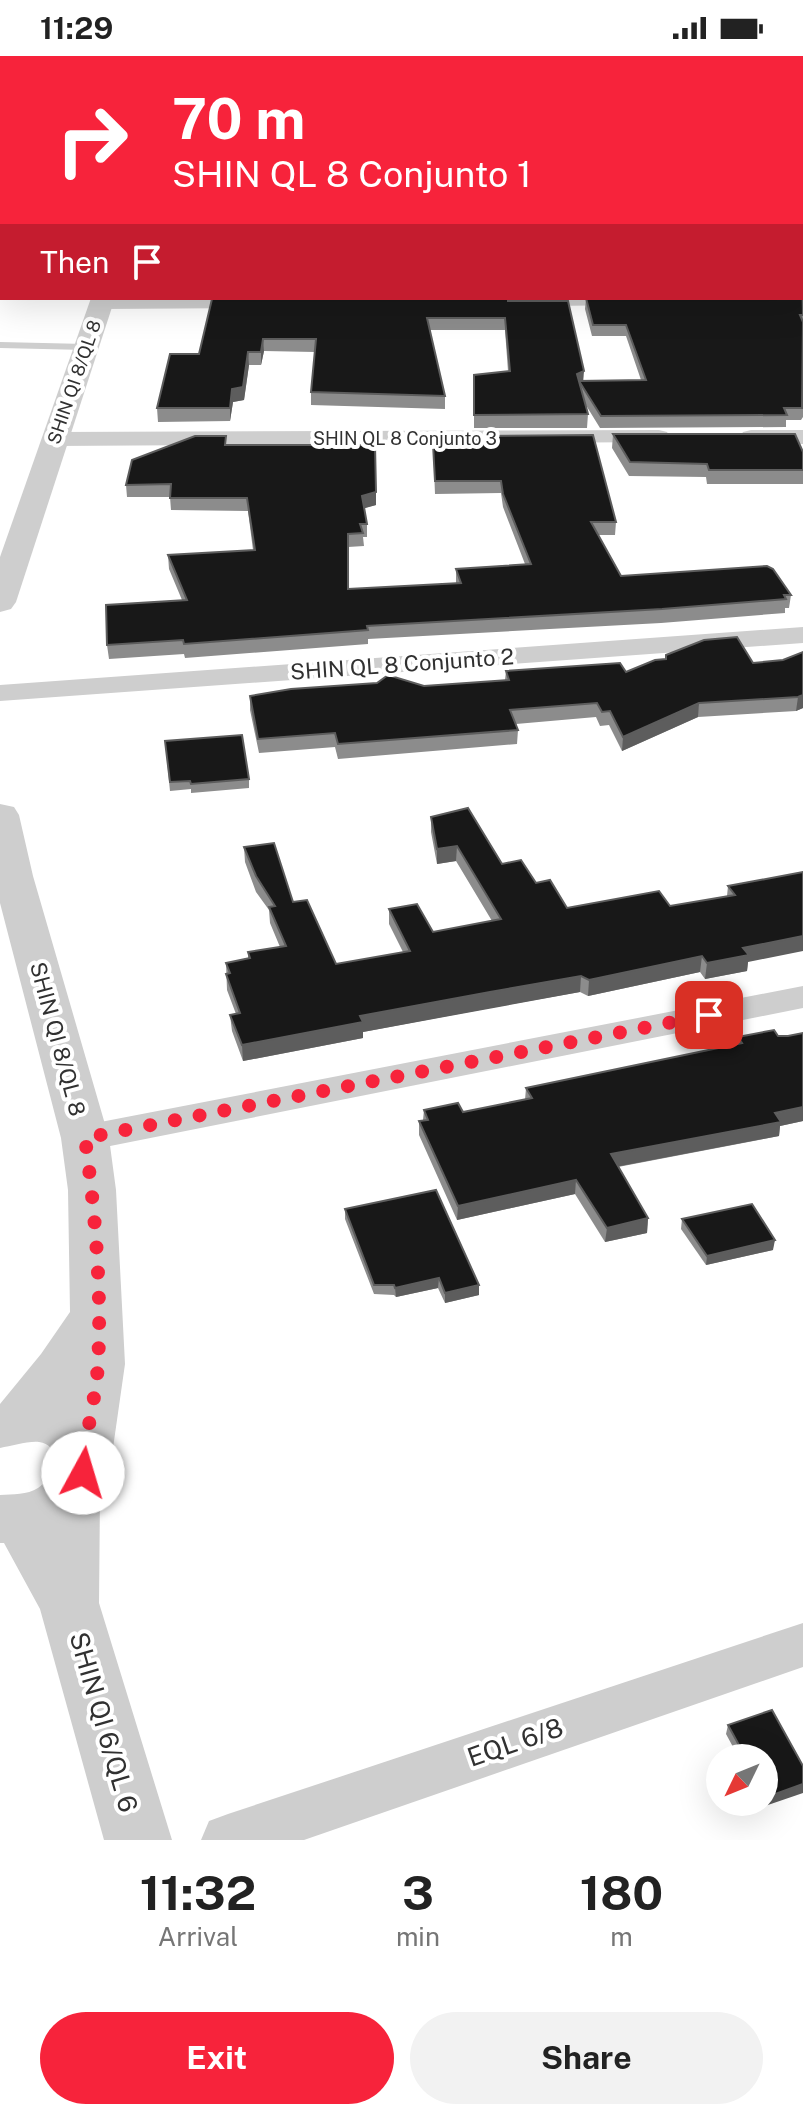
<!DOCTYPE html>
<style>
body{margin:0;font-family:"Public Sans",sans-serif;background:#f2f2f2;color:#222;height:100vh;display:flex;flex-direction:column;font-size:30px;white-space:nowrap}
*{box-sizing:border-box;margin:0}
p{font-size:26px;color:#767676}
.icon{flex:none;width:44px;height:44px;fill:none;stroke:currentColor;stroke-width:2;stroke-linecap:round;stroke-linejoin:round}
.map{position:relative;height:1784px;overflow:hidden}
.panel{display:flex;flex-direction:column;background:#fff;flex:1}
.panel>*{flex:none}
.top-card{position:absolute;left:0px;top:0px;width:804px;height:244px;box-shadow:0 8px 32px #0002;background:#f7233b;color:#fff;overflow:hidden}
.needle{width:52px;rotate:227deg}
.buttons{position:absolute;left:706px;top:1688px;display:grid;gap:16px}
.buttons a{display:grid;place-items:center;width:72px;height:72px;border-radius:50%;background:#fff;box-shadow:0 8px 32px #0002;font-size:40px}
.pin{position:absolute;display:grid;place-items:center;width:68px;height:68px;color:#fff;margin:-34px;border-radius:16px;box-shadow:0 4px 12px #0006}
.me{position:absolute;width:88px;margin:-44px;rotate:6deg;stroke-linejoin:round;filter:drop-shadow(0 0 6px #0008)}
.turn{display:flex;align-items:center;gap:28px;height:168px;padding:0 40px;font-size:36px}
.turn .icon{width:104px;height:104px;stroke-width:2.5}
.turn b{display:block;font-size:56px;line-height:68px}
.then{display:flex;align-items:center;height:76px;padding:0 40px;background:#0003;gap:16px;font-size:30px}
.eta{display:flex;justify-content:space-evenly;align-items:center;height:136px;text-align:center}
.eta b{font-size:48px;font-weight:700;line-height:56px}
.action{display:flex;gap:16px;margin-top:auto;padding:16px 40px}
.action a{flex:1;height:92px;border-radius:48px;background:#f7233b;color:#fff;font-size:32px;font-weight:700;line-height:92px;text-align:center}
.action a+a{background:#f2f2f2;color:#222}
.status{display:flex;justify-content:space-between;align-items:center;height:56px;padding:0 40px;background:#fff;direction:ltr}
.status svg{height:22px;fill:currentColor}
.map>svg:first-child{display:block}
</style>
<div class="status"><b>11:29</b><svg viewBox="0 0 49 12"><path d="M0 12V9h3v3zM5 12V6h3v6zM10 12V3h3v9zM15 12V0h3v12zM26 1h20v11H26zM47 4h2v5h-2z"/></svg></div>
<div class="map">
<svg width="803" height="1784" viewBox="0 0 803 1784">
<rect width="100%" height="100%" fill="#fff"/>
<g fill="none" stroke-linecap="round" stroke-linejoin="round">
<!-- service -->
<path fill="#cecece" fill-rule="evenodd" d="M 0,286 L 86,288 L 91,291 L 86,294 L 0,292 Z"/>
<!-- minor -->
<g fill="#cecece" fill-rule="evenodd">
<path d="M 98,242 L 264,242 L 267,246 L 257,252 L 101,253 L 91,247 Z"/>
<path d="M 454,242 L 642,242 L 643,243 L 633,249 L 461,251 L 454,249 Z"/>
<path d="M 659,374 L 667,376 L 670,381 L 667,386 L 55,390 L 44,383 L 55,376 Z"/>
<path d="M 751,374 L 803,374 L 803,388 L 743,386 L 740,381 L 743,376 Z"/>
<path d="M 803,571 L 803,587 L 0,645 L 0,629 Z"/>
<path d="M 803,930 L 803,952 L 85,1095 L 71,1091 L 66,1082 L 71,1073 L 85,1069 Z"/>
<path d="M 803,1567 L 803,1611 L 304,1784 L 201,1784 L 209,1765 L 228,1758 Z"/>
</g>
<!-- tertiary -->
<g fill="#cecece" fill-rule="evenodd">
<path d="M 91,242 L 115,242 L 16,546 L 11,553 L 0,556 L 0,501 Z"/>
<path d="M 0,748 L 14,751 L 19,759 L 33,820 L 109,1082 L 116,1134 L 125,1308 L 111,1406 L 100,1439 L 99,1547 L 172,1784 L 104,1784 L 40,1553 L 4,1487 L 0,1487 L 0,1439 C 13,1438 27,1439 38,1432 C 52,1423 64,1389 39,1386 C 27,1385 12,1390 0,1392 L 0,1348 L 41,1298 L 70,1256 L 68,1134 L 61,1082 L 0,847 Z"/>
</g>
</g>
<!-- wall -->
<g fill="#8c8c8c">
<path d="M 803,208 L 803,361 L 801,364 L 786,364 L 786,371 L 600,372 L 584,346 L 588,358 L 587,372 L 474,372 L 474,319 L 508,315 L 505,274 L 430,274 L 445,340 L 445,353 L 311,349 L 311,336 L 315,296 L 264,295 L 261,309 L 249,309 L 244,344 L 233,346 L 230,365 L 158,366 L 157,352 L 199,298 L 212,243 L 508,245 L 584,325 L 641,324 L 626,280 L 592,280 L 585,253 L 586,242 L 802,242 Z"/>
<path d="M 613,378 L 803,396 L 803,428 L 707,428 L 706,421 L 629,420 L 612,392 Z"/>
<path d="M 433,388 L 616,466 L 615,479 L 598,479 L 621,520 L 791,539 L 789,552 L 785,552 L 785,557 L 661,567 L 368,583 L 368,588 L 185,602 L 184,598 L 109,603 L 107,589 L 182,544 L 169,513 L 168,499 L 253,494 L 248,455 L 171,454 L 170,441 L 127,441 L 126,429 L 227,389 L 376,449 L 364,452 L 367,468 L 367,481 L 363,481 L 364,490 L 348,491 L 348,533 L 456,527 L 456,513 L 525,508 L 503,451 L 501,437 L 435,438 Z"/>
<path d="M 803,596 L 803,652 L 796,655 L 698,661 L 622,695 L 609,669 L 600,670 L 596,661 L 516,668 L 518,674 L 517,688 L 338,703 L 335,691 L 259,697 L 250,654 L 250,640 L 424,630 L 505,624 L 506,615 L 626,616 L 753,607 L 783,604 Z"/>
<path d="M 165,685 L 249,723 L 249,732 L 191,737 L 191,733 L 170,735 Z"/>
<path d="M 431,761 L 502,808 L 536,827 L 567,852 L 670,850 L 727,840 L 728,830 L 803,816 L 748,906 L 747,915 L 705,923 L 700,916 L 588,940 L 580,936 L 490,952 L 363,976 L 363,982 L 243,1005 L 232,975 L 230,959 L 236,958 L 227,934 L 226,907 L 248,902 L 248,896 L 280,891 L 270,867 L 269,854 L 256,836 L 245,806 L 244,791 L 293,846 L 336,908 L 403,896 L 389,868 L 389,853 L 433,876 L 492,865 L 456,805 L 437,808 L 431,776 Z"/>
<path d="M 803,977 L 803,1065 L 780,1070 L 779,1080 L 618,1111 L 648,1162 L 647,1177 L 605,1186 L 575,1138 L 457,1164 L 419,1079 L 419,1065 L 423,1064 L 424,1054 L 463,1056 L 525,1044 L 526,1032 L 737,989 L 738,981 L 788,980 Z"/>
<path d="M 345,1153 L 479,1229 L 479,1239 L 445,1247 L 438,1232 L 396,1241 L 394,1239 L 374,1238 L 345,1163 Z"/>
<path d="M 682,1163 L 773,1194 L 706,1209 L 681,1173 Z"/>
<path d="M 728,1669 L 803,1710 L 765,1750 L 763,1746 L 764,1746 L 764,1702 L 739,1702 L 726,1678 Z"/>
</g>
<!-- shaded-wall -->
<g fill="#5d5d5d">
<path d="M 2,177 L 2,189 L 0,192 L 0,180 Z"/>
<path d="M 263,283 L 264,295 L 261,309 L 261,296 Z"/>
<path d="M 248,296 L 249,309 L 244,344 L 233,346 L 230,365 L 230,352 L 232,333 Z"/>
<path d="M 584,315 L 583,328 L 579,325 L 577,318 Z"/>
<path d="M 376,436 L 376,449 L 362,453 L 362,440 Z"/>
<path d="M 803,639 L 803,652 L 796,655 L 798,641 Z"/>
<path d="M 699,647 L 698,661 L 622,695 L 623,681 Z"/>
<path d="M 457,790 L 456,805 L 437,808 L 437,793 Z"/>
<path d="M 803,880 L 803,895 L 748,906 L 747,915 L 705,923 L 707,907 L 743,892 Z"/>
<path d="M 702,900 L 700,916 L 588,940 L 589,924 Z"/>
<path d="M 581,920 L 580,936 L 363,976 L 363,982 L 243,1005 L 242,989 L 360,960 Z"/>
<path d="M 803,1051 L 803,1065 L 780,1070 L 779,1080 L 610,1112 L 611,1098 Z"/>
<path d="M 576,1124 L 575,1138 L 457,1164 L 458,1150 Z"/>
<path d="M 648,1162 L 647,1177 L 605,1186 L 607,1172 Z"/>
<path d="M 775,1184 L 773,1194 L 706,1209 L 707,1200 Z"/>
<path d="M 439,1222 L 438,1232 L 396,1241 L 395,1232 Z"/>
<path d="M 479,1229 L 479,1239 L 445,1247 L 445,1237 Z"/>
<path d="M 803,1728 L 803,1737 L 765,1750 L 767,1741 Z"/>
</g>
<!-- building -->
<g fill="#181818" stroke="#5d5d5d" stroke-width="2">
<path d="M 0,0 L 189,0 L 188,2 L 2,2 L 2,63 L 0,63 Z"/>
<path d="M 256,0 L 755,0 L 756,2 L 255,2 Z"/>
<path d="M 2,72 L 2,177 L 0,180 L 0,76 L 1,77 Z"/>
<path d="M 802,208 L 803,259 L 800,259 L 803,266 L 802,352 L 784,352 L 787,359 L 601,360 L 579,325 L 646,324 L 626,269 L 593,269 L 586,242 L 802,242 Z"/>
<path d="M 508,242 L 508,245 L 568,245 L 584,315 L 577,318 L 588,358 L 474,359 L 474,319 L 510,315 L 505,262 L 427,262 L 445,340 L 311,336 L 316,283 L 263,283 L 261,296 L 248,296 L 243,331 L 232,333 L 230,352 L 157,352 L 170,298 L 199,298 L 212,243 Z"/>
<path d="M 613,378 L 795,378 L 803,396 L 803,414 L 709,414 L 707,408 L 630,406 Z"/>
<path d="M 593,379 L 616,466 L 591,466 L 621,520 L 767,510 L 773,513 L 791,539 L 784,539 L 786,543 L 662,553 L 367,570 L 368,574 L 184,588 L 183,584 L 107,589 L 106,549 L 187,544 L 168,499 L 255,494 L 247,442 L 170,442 L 171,428 L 126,429 L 132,404 L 195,380 L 226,380 L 225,389 L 375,389 L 376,436 L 362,440 L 367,468 L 360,468 L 363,477 L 348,478 L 348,533 L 461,527 L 456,513 L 531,508 L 503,438 L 501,425 L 435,425 L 433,388 L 474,388 L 474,380 Z"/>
<path d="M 737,581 L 753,607 L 783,604 L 803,596 L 803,639 L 798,641 L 699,647 L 623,681 L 610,655 L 602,656 L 597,647 L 510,654 L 518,674 L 338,688 L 335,677 L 258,683 L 250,640 L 291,633 L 377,627 L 388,619 L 424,630 L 509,624 L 506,615 L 620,607 L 626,616 L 655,604 L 666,603 L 666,599 L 704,584 Z"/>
<path d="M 242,679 L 249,723 L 191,728 L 190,725 L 170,726 L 165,685 Z"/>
<path d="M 468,752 L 502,808 L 521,804 L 536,827 L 550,824 L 567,852 L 659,835 L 670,850 L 735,839 L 728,830 L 803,816 L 803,880 L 743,892 L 749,899 L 707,907 L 702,900 L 589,924 L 581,920 L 490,936 L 360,960 L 363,966 L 242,989 L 230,959 L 240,957 L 226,918 L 230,917 L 226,907 L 250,902 L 248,896 L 286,890 L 269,851 L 275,850 L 256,820 L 244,791 L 274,787 L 293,846 L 307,844 L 336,908 L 410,895 L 389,853 L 417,848 L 433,876 L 501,863 L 457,790 L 437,793 L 431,761 Z"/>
<path d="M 774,974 L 778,980 L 788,980 L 803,977 L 803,1051 L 775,1057 L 781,1066 L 611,1098 L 648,1162 L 607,1172 L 576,1124 L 458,1150 L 419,1065 L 428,1064 L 424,1054 L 458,1047 L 463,1056 L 532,1042 L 526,1032 L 742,987 L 738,981 Z"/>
<path d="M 436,1134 L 479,1229 L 445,1237 L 439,1222 L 395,1232 L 394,1229 L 374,1229 L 345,1153 Z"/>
<path d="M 752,1148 L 775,1184 L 707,1200 L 682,1163 Z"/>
<path d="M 772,1654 L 803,1710 L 803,1728 L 767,1741 L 764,1735 L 764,1702 L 746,1702 L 728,1669 Z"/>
</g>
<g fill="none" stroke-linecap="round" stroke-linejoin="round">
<!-- route -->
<path stroke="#f7233b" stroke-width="14" stroke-dasharray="0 25.2" d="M 83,1417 C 84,1380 96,1345 98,1308 C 102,1235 95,1155 85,1082 L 709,959"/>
</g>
<g text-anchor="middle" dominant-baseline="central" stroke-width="8" stroke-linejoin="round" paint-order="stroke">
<!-- far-street labels -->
<g font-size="18" fill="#313131" stroke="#fff">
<text transform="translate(74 326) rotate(-71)">SHIN QI 8/QL 8</text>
<text x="405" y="382">SHIN QL 8 Conjunto 3</text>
</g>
<!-- street labels -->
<g font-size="22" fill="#313131" stroke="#fff">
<text transform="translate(402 608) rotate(-4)">SHIN QL 8 Conjunto 2</text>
<text transform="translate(58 983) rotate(75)">SHIN QI 8/QL 8</text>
</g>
<!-- near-street labels -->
<g font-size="26" fill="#313131" stroke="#fff">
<text transform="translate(104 1666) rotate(74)">SHIN QI 6/QL 6</text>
<text transform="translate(515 1686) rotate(-19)">EQL 6/8</text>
</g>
</g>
</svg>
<div class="buttons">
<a><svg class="needle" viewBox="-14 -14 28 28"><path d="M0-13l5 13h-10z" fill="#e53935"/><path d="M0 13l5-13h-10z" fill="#767676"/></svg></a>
</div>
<div class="pin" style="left:709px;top:959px;background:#d93025"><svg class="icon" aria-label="arrive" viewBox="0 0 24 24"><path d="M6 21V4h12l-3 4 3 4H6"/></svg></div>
<svg class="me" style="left:83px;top:1417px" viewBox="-20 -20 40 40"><circle r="19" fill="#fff"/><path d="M0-13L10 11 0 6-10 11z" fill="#f7233b"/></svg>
<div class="top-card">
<div class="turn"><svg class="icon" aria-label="right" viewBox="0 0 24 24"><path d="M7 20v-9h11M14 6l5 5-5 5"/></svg><div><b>70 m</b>SHIN QL 8 Conjunto 1</div></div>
<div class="then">Then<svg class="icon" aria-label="arrive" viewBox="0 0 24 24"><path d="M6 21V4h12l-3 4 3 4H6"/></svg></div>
</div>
</div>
<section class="panel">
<div class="eta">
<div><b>11:32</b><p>Arrival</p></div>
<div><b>3</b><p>min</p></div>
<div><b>180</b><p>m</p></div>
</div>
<div class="action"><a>Exit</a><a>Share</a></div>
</section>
